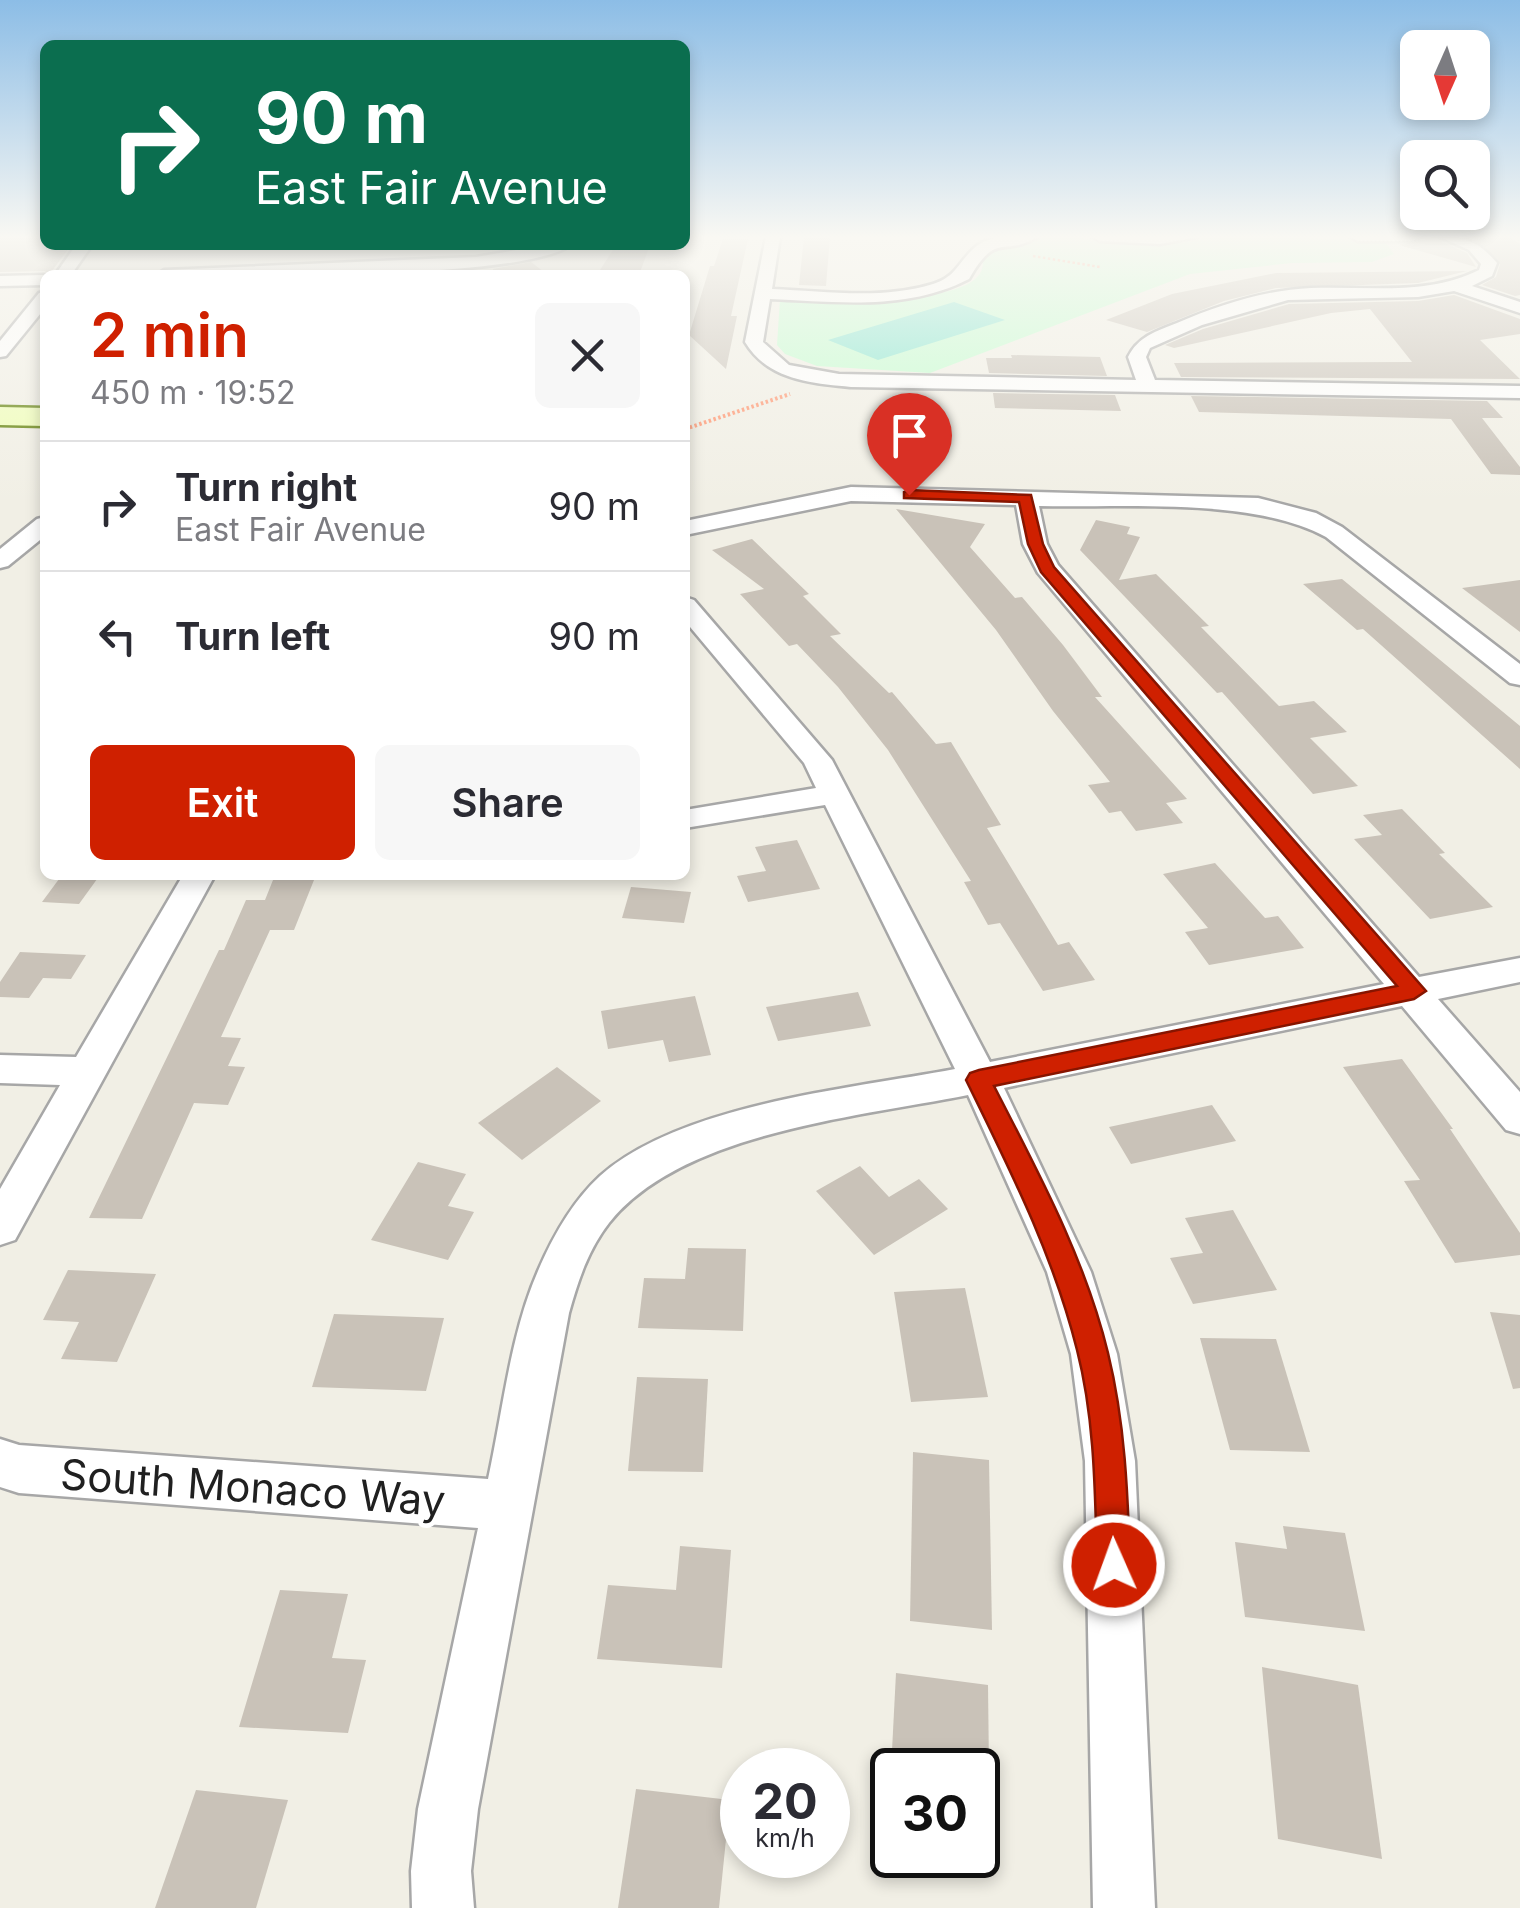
<!DOCTYPE html>
<meta charset="utf-8">
<style>
body{margin:0;font-family:Inter,sans-serif;background:#f7f7f7;color:#2b2b33;height:100vh;display:flex;flex-direction:column;font-size:38px;white-space:nowrap}
*{box-sizing:border-box;margin:0}
p{font-size:32px;color:#7c7c81}
.icon{flex:none;width:55px;height:55px;fill:none;stroke:currentColor;stroke-width:2;stroke-linecap:round;stroke-linejoin:round}
.map{position:relative;flex:1;overflow:hidden}
.panel{position:absolute;left:40px;top:270px;width:650px;height:610px;display:flex;flex-direction:column;background:#fff;border-radius:15px;box-shadow:0 5px 15px #0003}
.panel>*{flex:none}
.banner{position:absolute;left:40px;top:40px;width:650px;height:210px;border-radius:15px;box-shadow:0 5px 15px #0003;background:#0b6e4f;color:#fff;overflow:hidden}
.needle{width:65px;rotate:183deg}
.buttons{position:absolute;left:1400px;top:30px;display:grid;gap:20px}
.buttons a{display:grid;place-items:center;width:90px;height:90px;border-radius:15px;background:#fff;box-shadow:0 5px 15px #0003;font-size:50px}
.speed{position:absolute;left:720px;top:1748px;display:flex;gap:20px;font-size:50px;font-weight:700;text-align:center}
.speed>*{display:grid;place-content:center;width:130px;height:130px;border-radius:50%;background:#fff;box-shadow:0 5px 15px #0003;line-height:1}
.speed small{font-size:25px;font-weight:400}
.speed .limit{border:5px solid #111;border-radius:15px;background:#fff;color:#111}
.pin{position:absolute;display:grid;place-items:center;width:85px;height:85px;color:#fff;margin:-102px -42px;border-radius:50% 50% 50% 0;rotate:-45deg;box-shadow:0 0 10px #0007}
.pin .icon{rotate:45deg}
.me{position:absolute;width:110px;margin:-55px;rotate:358deg;stroke-linejoin:round;filter:drop-shadow(0 0 8px #0008)}
.turn{display:flex;align-items:center;gap:35px;height:210px;padding:0 50px;font-size:45px}
.turn .icon{width:130px;height:130px;stroke-width:2.5}
.turn b{display:block;font-size:70px;line-height:85px}
.round{display:grid;place-items:center;flex:none;width:105px;height:105px;border-radius:15px;background:#f7f7f7}
.summary{display:flex;align-items:center;justify-content:space-between;height:170px;padding:0 50px}
h1{font-size:60px;font-weight:600;line-height:75px;color:#cf2000}
.cta{display:flex;gap:20px;margin-top:auto;padding:20px 50px}
.cta a{flex:1;height:115px;border-radius:15px;background:#cf2000;color:#fff;font-size:40px;font-weight:600;line-height:115px;text-align:center}
.cta a+a{background:#f7f7f7;color:#2b2b33}
ul{padding:0;list-style:none}
li{display:flex;align-items:center;gap:30px;height:130px;padding:0 50px;border-top:2px solid #e1e1e2}
li div{flex:1}
li b{display:block;font-size:38px}
li em{font-style:normal}
.map>svg:first-child{display:block}
</style>
<div class="map">
<svg width="1520" height="1908" viewBox="0 0 1520 1908">
<rect width="100%" height="100%" fill="#f1efe5"/>
<!-- park -->
<path fill="#c0fece" d="M 1209,237 L 1384,240 L 1394,254 L 1372,262 L 1292,263 L 1190,274 L 930,373 L 817,366 L 785,354 L 777,345 L 780,299 C 820,299 953,307 978,276 C 984,270 982,262 985,255 C 1054,215 1137,260 1209,237 Z"/>
<!-- pitch -->
<path fill="#7ee6ce" d="M 954,302 L 1005,320 L 878,360 L 828,340 Z"/>
<!-- building -->
<g fill="#c9c2b8">
<path d="M 0,237 L 45,237 L 45,245 L 71,245 L 49,275 L 45,271 L 0,272 Z"/>
<path d="M 804,237 L 830,237 L 826,286 L 799,285 Z"/>
<path d="M 1511,238 L 1520,244 L 1520,295 L 1515,296 L 1482,285 L 1496,277 L 1500,264 L 1474,239 Z"/>
<path d="M 723,239 L 748,239 L 731,316 L 737,316 L 726,369 L 689,335 L 710,266 L 714,266 Z"/>
<path d="M 1421,240 L 1438,240 L 1467,253 L 1476,267 L 1399,245 Z"/>
<path d="M 616,245 L 650,245 L 639,275 L 610,275 L 612,271 L 600,270 Z"/>
<path d="M 531,262 L 548,275 L 494,275 L 493,269 Z"/>
<path d="M 1467,271 L 1418,283 L 1276,288 L 1224,301 L 1147,332 L 1106,320 L 1172,294 L 1276,273 Z"/>
<path d="M 1454,295 L 1520,319 L 1520,334 L 1480,340 L 1520,379 L 1181,377 L 1174,363 L 1412,362 L 1370,309 L 1331,313 L 1174,348 L 1165,345 L 1203,329 L 1289,304 L 1418,301 Z"/>
<path d="M 1011,355 L 1100,357 L 1107,376 L 989,373 L 986,358 L 1012,358 Z"/>
<path d="M 993,393 L 1115,395 L 1121,411 L 995,408 Z"/>
<path d="M 1191,396 L 1487,401 L 1503,418 L 1482,418 L 1520,467 L 1520,475 L 1491,474 L 1451,419 L 1199,412 Z"/>
<path d="M 896,509 L 985,524 L 970,547 L 1015,598 L 1022,597 L 1063,645 L 1102,697 L 1095,697 L 1187,799 L 1166,803 L 1183,823 L 1136,831 L 1121,811 L 1109,813 L 1088,785 L 1110,782 L 1053,711 L 996,630 Z"/>
<path d="M 1096,520 L 1130,527 L 1127,534 L 1140,537 L 1119,580 L 1156,574 L 1209,626 L 1201,627 L 1279,706 L 1314,701 L 1347,732 L 1310,738 L 1358,786 L 1313,794 L 1222,692 L 1217,693 L 1080,550 Z"/>
<path d="M 752,539 L 809,594 L 803,596 L 841,634 L 830,636 L 889,693 L 892,692 L 936,744 L 951,742 L 1001,825 L 987,828 L 1058,945 L 1069,942 L 1095,980 L 1043,991 L 1000,923 L 988,925 L 964,882 L 971,881 L 888,750 L 838,687 L 797,644 L 789,646 L 740,594 L 764,589 L 712,550 Z"/>
<path d="M 1342,579 L 1520,726 L 1520,769 L 1363,629 L 1357,630 L 1303,584 Z"/>
<path d="M 1520,580 L 1520,632 L 1462,588 Z"/>
<path d="M 1402,809 L 1445,853 L 1439,854 L 1493,907 L 1430,919 L 1354,839 L 1382,835 L 1363,815 Z"/>
<path d="M 797,840 L 820,889 L 748,902 L 737,876 L 766,871 L 755,847 Z"/>
<path d="M 1215,863 L 1265,918 L 1278,916 L 1304,948 L 1209,965 L 1185,932 L 1208,928 L 1163,874 Z"/>
<path d="M 62,875 L 100,875 L 79,904 L 42,902 Z"/>
<path d="M 275,875 L 316,875 L 294,930 L 270,930 L 221,1037 L 241,1038 L 228,1066 L 245,1067 L 228,1105 L 194,1103 L 142,1219 L 89,1218 L 219,950 L 224,950 L 246,900 L 265,900 Z"/>
<path d="M 631,887 L 691,892 L 684,923 L 622,918 Z"/>
<path d="M 20,952 L 86,955 L 71,979 L 43,978 L 29,998 L 0,997 L 0,982 Z"/>
<path d="M 858,992 L 871,1026 L 778,1041 L 766,1007 Z"/>
<path d="M 695,996 L 711,1055 L 669,1062 L 663,1040 L 608,1049 L 601,1011 Z"/>
<path d="M 1402,1059 L 1453,1129 L 1450,1129 L 1520,1233 L 1520,1255 L 1455,1263 L 1404,1181 L 1420,1180 L 1343,1067 Z"/>
<path d="M 557,1067 L 601,1101 L 522,1160 L 478,1123 Z"/>
<path d="M 1212,1105 L 1236,1141 L 1131,1164 L 1109,1127 Z"/>
<path d="M 418,1162 L 466,1174 L 448,1206 L 474,1212 L 448,1260 L 371,1240 Z"/>
<path d="M 860,1166 L 889,1197 L 919,1179 L 948,1209 L 874,1255 L 816,1191 Z"/>
<path d="M 1233,1210 L 1277,1290 L 1193,1304 L 1170,1258 L 1203,1253 L 1185,1218 Z"/>
<path d="M 688,1248 L 746,1249 L 743,1331 L 638,1328 L 644,1278 L 685,1279 Z"/>
<path d="M 68,1270 L 156,1274 L 117,1362 L 61,1359 L 79,1322 L 43,1320 Z"/>
<path d="M 965,1288 L 988,1397 L 911,1402 L 894,1292 Z"/>
<path d="M 1490,1312 L 1520,1315 L 1520,1388 L 1513,1389 Z"/>
<path d="M 334,1314 L 444,1318 L 426,1391 L 312,1387 Z"/>
<path d="M 1200,1338 L 1276,1339 L 1310,1452 L 1230,1450 Z"/>
<path d="M 637,1377 L 708,1379 L 703,1472 L 628,1471 Z"/>
<path d="M 913,1452 L 989,1460 L 992,1630 L 910,1621 Z"/>
<path d="M 1283,1526 L 1345,1533 L 1365,1631 L 1245,1617 L 1235,1542 L 1287,1549 Z"/>
<path d="M 680,1546 L 731,1550 L 722,1668 L 597,1659 L 608,1585 L 676,1590 Z"/>
<path d="M 280,1590 L 348,1594 L 332,1658 L 366,1660 L 348,1733 L 239,1727 Z"/>
<path d="M 1262,1667 L 1358,1685 L 1382,1859 L 1278,1839 Z"/>
<path d="M 896,1673 L 988,1685 L 989,1770 L 891,1770 Z"/>
<path d="M 636,1789 L 730,1800 L 719,1908 L 618,1908 Z"/>
<path d="M 196,1790 L 288,1800 L 256,1908 L 155,1908 Z"/>
</g>
<g fill="none" stroke-linecap="round" stroke-linejoin="round">
<defs>
<g id="street">
<path d="M 766,237 L 780,237 L 772,289 C 824,291 882,300 933,284 C 955,277 957,265 972,250 C 988,233 1016,236 1037,237 C 1003,258 997,230 969,279 C 907,311 837,302 770,299 L 763,342 L 789,365 L 839,374 L 1136,380 L 1128,357 C 1138,337 1156,331 1177,323 C 1219,305 1265,290 1311,288 C 1368,286 1427,296 1479,270 L 1481,264 L 1469,250 L 1440,237 C 1466,236 1480,243 1497,263 L 1492,276 L 1472,286 L 1520,302 L 1520,313 L 1454,291 L 1418,297 L 1288,300 L 1202,325 L 1150,348 L 1146,357 L 1155,380 L 1520,386 L 1520,398 L 851,387 C 810,383 768,380 745,342 Z"/>
<path d="M 1093,237 L 1197,237 L 1160,244 L 1100,241 Z"/>
<path d="M 1351,237 L 1419,237 L 1412,241 L 1358,241 Z"/>
<path d="M 76,245 L 92,245 L 71,275 L 55,275 Z"/>
<path d="M 547,245 L 571,245 C 521,281 231,275 156,275 L 164,270 L 476,257 Z"/>
<path d="M 45,275 L 45,285 L 0,286 L 0,276 Z"/>
<path d="M 45,292 L 45,308 L 6,356 L 0,357 L 0,341 L 39,293 Z"/>
<path d="M 851,487 L 1258,498 L 1316,513 L 1342,527 L 1520,664 L 1520,685 L 1510,683 L 1326,537 C 1252,497 1124,508 1039,506 L 1047,544 L 1058,565 L 1419,977 L 1520,958 L 1520,982 L 1438,999 L 1520,1092 L 1520,1134 L 1506,1130 L 1402,1006 L 1004,1088 L 1091,1272 L 1117,1354 L 1135,1461 L 1155,1908 L 1093,1908 L 1085,1461 L 1071,1354 L 1047,1272 L 968,1095 C 859,1117 681,1132 609,1223 C 588,1250 578,1281 569,1313 L 478,1809 L 471,1871 L 474,1908 L 412,1908 L 411,1871 L 418,1809 L 478,1528 L 19,1493 L 0,1487 L 0,1439 L 19,1445 L 488,1479 C 503,1411 510,1335 538,1271 C 553,1236 572,1202 600,1176 C 681,1104 850,1089 955,1069 L 825,805 L 685,828 L 685,810 L 816,788 L 804,763 L 685,621 L 685,597 L 694,600 L 832,760 L 990,1062 L 1384,984 L 1038,573 L 1023,544 L 1016,505 L 851,501 L 685,535 L 685,521 Z"/>
<path d="M 45,517 L 45,536 L 8,566 L 0,568 L 0,549 L 37,519 Z"/>
<path d="M 183,875 L 215,875 L 15,1240 L 0,1245 L 0,1189 L 60,1085 L 0,1083 L 0,1055 L 76,1057 Z"/>
</g>
<path id="secondary" d="M 0,407 L 45,408 L 45,426 L 0,425 Z"/>
</defs>
<!-- street casing -->
<use href="#street" stroke="#a7a7a7" stroke-width="5"/>
<!-- secondary casing -->
<use href="#secondary" stroke="#5c7d00" stroke-width="5"/>
<!-- path-far1 -->
<path stroke="#ff8f68" stroke-width="2.5" stroke-dasharray="2.5 2.5" stroke-linecap="butt" d="M 1033,256 L 1100,267"/>
<!-- path -->
<path stroke="#ff8f68" stroke-width="4" stroke-dasharray="2.5 2.5" stroke-linecap="butt" d="M 685,429 L 790,394"/>
<!-- street -->
<use href="#street" fill="#fff" fill-rule="evenodd"/>
<!-- secondary -->
<use href="#secondary" fill="#effeb6" fill-rule="evenodd"/>
</g>
<!-- sky -->
<linearGradient id="sky" x2="0" y2="1"><stop stop-color="#8cbde6"/><stop offset="0.47" stop-color="#f9f8f3"/><stop offset="1" stop-color="#f9f8f3" stop-opacity="0"/></linearGradient>
<rect width="1520" height="504" fill="url(#sky)"/>
<!-- route -->
<path fill="#cf2000" stroke="#871500" stroke-width="2.5" d="M 909,490 L 1031,495 L 1043,544 L 1054,567 L 1426,991 L 1414,999 L 994,1086 C 1038,1172 1085,1258 1108,1353 C 1125,1422 1128,1494 1130,1565 L 1125,1577 L 1114,1582 L 1102,1577 L 1097,1565 C 1095,1494 1095,1420 1077,1350 C 1053,1254 1009,1168 966,1080 L 970,1073 L 979,1070 L 1397,986 L 1041,572 L 1028,544 L 1019,502 L 904,498 L 904,492 Z"/>
<g text-anchor="middle" dominant-baseline="central" stroke-width="9" stroke-linejoin="round" paint-order="stroke">
<!-- near-street labels -->
<g font-size="42" fill="#202020" stroke="#fff">
<text transform="translate(253 1487) rotate(4)">South Monaco Way</text>
</g>
</g>
</svg>
<div class="buttons">
<a><svg class="needle" viewBox="-14 -14 28 28"><path d="M0-13l5 13h-10z" fill="#e53935"/><path d="M0 13l5-13h-10z" fill="#7c7c81"/></svg></a>
<a><svg class="icon" aria-label="search" viewBox="0 0 24 24"><circle cx="10" cy="10" r="6"/><path d="M15 15l6 6"/></svg></a>
</div>
<div class="speed"><div>20<small>km/h</small></div><div class="limit">30</div></div>
<div class="pin" style="left:909px;top:495px;background:#d93025"><svg class="icon" aria-label="arrive" viewBox="0 0 24 24"><path d="M6 21V4h12l-3 4 3 4H6"/></svg></div>
<svg class="me" style="left:1114px;top:1565px" viewBox="-20 -20 40 40"><circle r="17" fill="#cf2000" stroke="#fff" stroke-width="3"/><path d="M0-11L8 9 0 5-8 9z" fill="#fff"/></svg>
<div class="banner">
<div class="turn"><svg class="icon" aria-label="right" viewBox="0 0 24 24"><path d="M7 20v-9h11M14 6l5 5-5 5"/></svg><div><b>90 m</b>East Fair Avenue</div></div>
</div>
<section class="panel">
<div class="summary"><div><h1>2 min</h1><p>450 m · 19:52</p></div><a class="round"><svg class="icon" aria-label="close" viewBox="0 0 24 24"><path d="M6 6l12 12M18 6L6 18"/></svg></a></div>
<ul>
<li><svg class="icon" aria-label="right" viewBox="0 0 24 24"><path d="M7 20v-9h11M14 6l5 5-5 5"/></svg><div><b>Turn right</b><p>East Fair Avenue</p></div><em>90 m</em></li>
<li><svg class="icon" aria-label="left" viewBox="0 0 24 24"><path d="M17 20v-9H6M10 6l-5 5 5 5"/></svg><div><b>Turn left</b></div><em>90 m</em></li>
</ul>
<div class="cta"><a>Exit</a><a>Share</a></div>
</section>
</div>
